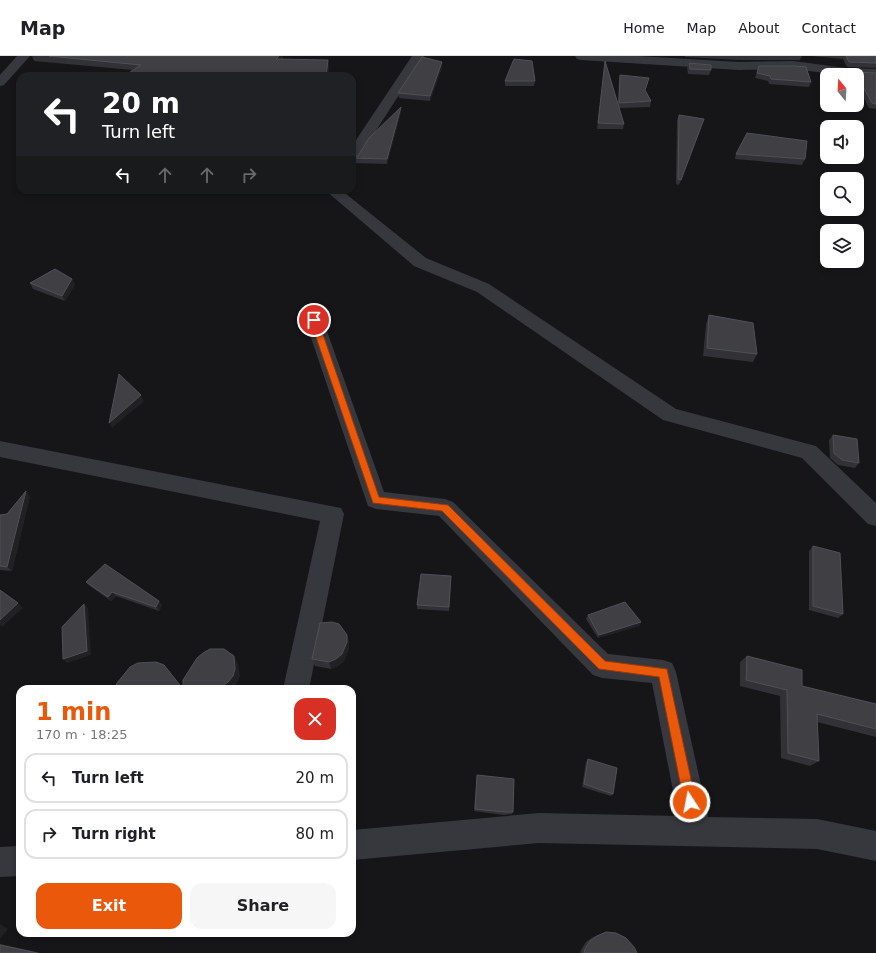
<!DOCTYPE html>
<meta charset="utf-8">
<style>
body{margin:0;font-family:"DejaVu Sans",sans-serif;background:#f6f6f6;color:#202124;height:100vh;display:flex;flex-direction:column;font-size:15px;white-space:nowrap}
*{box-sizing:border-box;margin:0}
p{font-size:13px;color:#757577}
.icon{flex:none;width:22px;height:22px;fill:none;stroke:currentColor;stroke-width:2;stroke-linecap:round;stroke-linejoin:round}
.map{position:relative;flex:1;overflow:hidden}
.panel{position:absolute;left:16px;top:629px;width:340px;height:252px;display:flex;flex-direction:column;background:#fff;border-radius:12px;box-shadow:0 2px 6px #0003}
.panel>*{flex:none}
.hud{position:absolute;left:16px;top:16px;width:340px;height:122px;border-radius:12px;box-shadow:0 2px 6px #0003;background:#202124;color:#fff;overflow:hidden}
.needle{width:26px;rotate:342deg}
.buttons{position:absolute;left:820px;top:12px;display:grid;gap:8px}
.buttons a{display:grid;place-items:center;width:44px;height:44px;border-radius:8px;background:#fff;box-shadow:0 2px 6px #0003;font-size:20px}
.pin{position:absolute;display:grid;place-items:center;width:34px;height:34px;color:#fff;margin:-17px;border:2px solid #fff;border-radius:50%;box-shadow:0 1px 4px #0007}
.me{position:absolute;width:44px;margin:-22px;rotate:349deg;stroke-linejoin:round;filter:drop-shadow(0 0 3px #0008)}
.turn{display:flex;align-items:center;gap:14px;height:84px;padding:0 20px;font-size:18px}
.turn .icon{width:52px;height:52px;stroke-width:2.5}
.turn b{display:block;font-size:28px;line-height:34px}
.lanes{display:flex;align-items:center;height:38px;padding:0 20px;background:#0003;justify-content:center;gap:20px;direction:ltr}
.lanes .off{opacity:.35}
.round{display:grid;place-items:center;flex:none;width:42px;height:42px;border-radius:12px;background:#f6f6f6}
.overview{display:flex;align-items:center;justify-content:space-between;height:68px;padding:0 20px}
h1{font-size:24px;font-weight:700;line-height:30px;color:#ea580c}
.cta{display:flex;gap:8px;margin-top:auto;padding:8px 20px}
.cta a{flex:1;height:46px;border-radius:12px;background:#ea580c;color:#fff;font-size:16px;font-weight:700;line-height:46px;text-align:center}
.cta a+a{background:#f6f6f6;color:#202124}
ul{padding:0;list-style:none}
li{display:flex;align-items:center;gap:12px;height:50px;margin:0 8px 6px;padding:0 12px;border:2px solid #e0e0e0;border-radius:12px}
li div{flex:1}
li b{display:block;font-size:15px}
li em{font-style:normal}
header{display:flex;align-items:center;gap:24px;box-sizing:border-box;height:56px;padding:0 20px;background:#fff;border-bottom:1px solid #e0e0e0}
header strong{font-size:19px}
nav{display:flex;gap:22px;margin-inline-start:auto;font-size:14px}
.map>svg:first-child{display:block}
</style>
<header>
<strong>Map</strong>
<nav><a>Home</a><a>Map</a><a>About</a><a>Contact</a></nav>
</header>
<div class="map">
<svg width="876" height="897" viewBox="0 0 876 897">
<rect width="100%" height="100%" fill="#161618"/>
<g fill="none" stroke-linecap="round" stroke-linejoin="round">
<!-- minor -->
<g fill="#37383d" fill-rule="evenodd">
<path d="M 17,0 L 30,0 L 4,29 L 0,30 L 0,19 Z"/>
<path d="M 412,0 L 424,0 L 359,101 L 357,104 L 352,105 L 352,90 Z"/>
<path d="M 575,0 L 638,0 L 739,6 L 793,5 L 846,12 L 876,13 L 876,21 L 841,19 L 793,13 L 739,14 L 581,4 L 577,3 Z"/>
<path d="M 325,134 L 341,134 L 426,202 L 489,228 L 676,353 L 816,390 L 876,447 L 876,470 L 868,468 L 802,402 L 663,364 L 477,236 L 414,210 Z"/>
<path d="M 314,258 L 320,260 L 323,264 L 384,436 L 445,443 L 453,446 L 608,598 L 663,604 L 672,607 L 676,616 L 708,761 L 817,763 L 876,775 L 876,805 L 817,793 L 539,787 L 352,804 L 352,774 L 539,757 L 678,760 L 652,627 L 602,622 L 593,619 L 439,460 L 376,453 L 368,450 L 305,264 L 308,260 Z"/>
<path d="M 0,385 L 341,452 L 344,458 L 309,633 L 283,633 L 320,465 L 0,401 Z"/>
<path d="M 20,790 L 20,820 L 0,821 L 0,791 Z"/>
</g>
</g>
<!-- wall -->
<g fill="#323236">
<path d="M 32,0 L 283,0 L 283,3 L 329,10 L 328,20 L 124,20 L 133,14 L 34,5 Z"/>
<path d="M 685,0 L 802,0 L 800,4 L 739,4 L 685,1 Z"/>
<path d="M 811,0 L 876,0 L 876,12 L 847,11 L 843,3 Z"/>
<path d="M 605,5 L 618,48 L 619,24 L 620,19 L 648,27 L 645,35 L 651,45 L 650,51 L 619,52 L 624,68 L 623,73 L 597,73 Z"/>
<path d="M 689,7 L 711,14 L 709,19 L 688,18 L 687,12 Z"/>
<path d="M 759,10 L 811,26 L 809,31 L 769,28 L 768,25 L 755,22 Z"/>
<path d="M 442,11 L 430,45 L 399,42 L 398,37 Z"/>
<path d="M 876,17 L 876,53 L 869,52 L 857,29 L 857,20 Z"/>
<path d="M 505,25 L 535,25 L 534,30 L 505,30 Z"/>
<path d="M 401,56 L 387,108 L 352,107 L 352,100 L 358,100 Z"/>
<path d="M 679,59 L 704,63 L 679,129 L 676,128 L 677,64 Z"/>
<path d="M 736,98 L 805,103 L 802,109 L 735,103 Z"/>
<path d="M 30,227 L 75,228 L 65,245 L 33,233 Z"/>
<path d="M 709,259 L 757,298 L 753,306 L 703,300 L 706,268 Z"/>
<path d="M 833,379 L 859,407 L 855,412 L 838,409 L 830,402 L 829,384 Z"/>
<path d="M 30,440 L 12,515 L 0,514 L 0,459 L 7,458 Z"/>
<path d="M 813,490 L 843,558 L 838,562 L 809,554 L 809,495 Z"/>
<path d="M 451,520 L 449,555 L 417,553 L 417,549 Z"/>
<path d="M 86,526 L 162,549 L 159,555 L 116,540 L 111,545 L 90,530 Z"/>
<path d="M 588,559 L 641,566 L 639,570 L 598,582 L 586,563 Z"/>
<path d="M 347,579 L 349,586 L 349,593 L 344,605 L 338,610 L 331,613 L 315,610 L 312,603 Z"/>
<path d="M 747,600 L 802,630 L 876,648 L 876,681 L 817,666 L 819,705 L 810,710 L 781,702 L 780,640 L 740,630 L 740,606 Z"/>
<path d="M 588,703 L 613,738 L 611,740 L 582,731 L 586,706 Z"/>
<path d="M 477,719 L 513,756 L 512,758 L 504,759 L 474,755 Z"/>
<path d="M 606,876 L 637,897 L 580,897 L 581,894 L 586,886 L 593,881 Z"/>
<path d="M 0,888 L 41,897 L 0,897 Z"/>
</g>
<!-- shaded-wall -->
<g fill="#212124">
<path d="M 279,0 L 283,0 L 283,3 L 276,3 Z"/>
<path d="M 328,4 L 329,10 L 328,20 L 326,20 Z"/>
<path d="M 442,6 L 442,11 L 430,45 L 430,40 Z"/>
<path d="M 401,51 L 401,56 L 387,108 L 387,103 Z"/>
<path d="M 72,223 L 75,228 L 65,245 L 62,240 Z"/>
<path d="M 141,339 L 144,345 L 112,372 L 109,367 Z"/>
<path d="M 26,435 L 30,440 L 12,515 L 7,511 Z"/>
<path d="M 112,536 L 116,540 L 111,545 L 108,541 Z"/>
<path d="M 159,545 L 162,549 L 159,555 L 156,551 Z"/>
<path d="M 18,547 L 23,552 L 2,571 L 0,569 L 0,564 Z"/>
<path d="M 84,548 L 88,552 L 91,599 L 67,607 L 63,603 Z"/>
<path d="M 641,566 L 639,570 L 598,582 L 599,579 Z"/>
<path d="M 347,579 L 349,586 L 349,593 L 344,605 L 338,610 L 331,613 L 329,606 Z"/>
<path d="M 234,600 L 238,608 L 240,620 L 237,627 L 233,633 L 218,633 Z"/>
<path d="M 0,868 L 8,873 L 0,883 Z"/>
</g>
<!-- building -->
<g fill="#3f3f44" stroke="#4f5156">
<path d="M 49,0 L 279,0 L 276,3 L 328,4 L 326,20 L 124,20 L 141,9 Z"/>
<path d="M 846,0 L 876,0 L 876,7 L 849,6 Z"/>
<path d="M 422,1 L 442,6 L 430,40 L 398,37 Z"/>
<path d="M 514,3 L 532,5 L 535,25 L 505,25 Z"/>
<path d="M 605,5 L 624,68 L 598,67 Z"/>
<path d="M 689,7 L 711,9 L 711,14 L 690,13 Z"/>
<path d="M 759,10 L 795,10 L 806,11 L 811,26 L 771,23 L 770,20 L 757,17 Z"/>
<path d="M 855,16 L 876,17 L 876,48 L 872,47 Z"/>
<path d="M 620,19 L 649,22 L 645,34 L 651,45 L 619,47 Z"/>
<path d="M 401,51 L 387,103 L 352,102 L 352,100 L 358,100 L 369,82 Z"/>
<path d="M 679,59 L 704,63 L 681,124 L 678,123 Z"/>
<path d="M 747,77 L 807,85 L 805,103 L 736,98 Z"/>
<path d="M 55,213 L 72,223 L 62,240 L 30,227 Z"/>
<path d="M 709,259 L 753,267 L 757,298 L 707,292 Z"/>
<path d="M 119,318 L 141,339 L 109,367 Z"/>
<path d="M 833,379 L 857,383 L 859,407 L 842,404 L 834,397 Z"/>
<path d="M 26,435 L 7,511 L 0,510 L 0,459 L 7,458 Z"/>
<path d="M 813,490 L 840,497 L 843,558 L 813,550 Z"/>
<path d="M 105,508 L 159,545 L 156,551 L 112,536 L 108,541 L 86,526 Z"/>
<path d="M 421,518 L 451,520 L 449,551 L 417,549 Z"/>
<path d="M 0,534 L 18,547 L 0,564 Z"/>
<path d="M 625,546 L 641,566 L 599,579 L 588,559 Z"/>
<path d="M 84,548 L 87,595 L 63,603 L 62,571 Z"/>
<path d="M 332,566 L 339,568 L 347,579 L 347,586 L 342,598 L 336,603 L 329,606 L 312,603 L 320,567 Z"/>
<path d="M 210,593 L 224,593 L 234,600 L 235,613 L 233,620 L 228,626 L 218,633 L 183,633 L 183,624 L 197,602 L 203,597 Z"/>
<path d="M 747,600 L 802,614 L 802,630 L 876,648 L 876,673 L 817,658 L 819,705 L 788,697 L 787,634 L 746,624 Z"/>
<path d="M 156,606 L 164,609 L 183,633 L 115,633 L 117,627 L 130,611 L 138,607 Z"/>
<path d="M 588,703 L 617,712 L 613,738 L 584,728 Z"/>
<path d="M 477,719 L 514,723 L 513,756 L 505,756 L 475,753 Z"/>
<path d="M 606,876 L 616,877 L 626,882 L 634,891 L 637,897 L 584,897 L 585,893 L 590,885 L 597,880 Z"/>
<path d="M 0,889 L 37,897 L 0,897 Z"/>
</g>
<!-- route -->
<path fill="#ea580c" stroke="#983908" d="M 314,261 L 318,264 L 379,441 L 448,449 L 605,605 L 667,613 L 696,746 L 694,750 L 690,752 L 686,750 L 684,746 L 659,621 L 599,613 L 442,455 L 373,447 L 310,264 Z"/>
</svg>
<div class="buttons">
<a><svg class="needle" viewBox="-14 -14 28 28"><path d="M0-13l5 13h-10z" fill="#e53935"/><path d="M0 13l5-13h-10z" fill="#757577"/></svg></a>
<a><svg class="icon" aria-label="sound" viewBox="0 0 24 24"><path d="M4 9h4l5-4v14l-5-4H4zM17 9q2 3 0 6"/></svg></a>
<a><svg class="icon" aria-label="search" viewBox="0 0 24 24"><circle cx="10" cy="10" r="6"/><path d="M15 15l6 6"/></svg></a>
<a><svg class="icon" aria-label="layers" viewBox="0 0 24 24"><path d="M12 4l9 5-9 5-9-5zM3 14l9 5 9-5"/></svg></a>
</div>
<div class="pin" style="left:314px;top:264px;background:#d93025"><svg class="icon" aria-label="arrive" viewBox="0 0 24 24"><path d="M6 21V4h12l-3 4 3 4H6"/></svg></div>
<svg class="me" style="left:690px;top:746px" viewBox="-20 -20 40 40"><circle r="17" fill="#ea580c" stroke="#fff" stroke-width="3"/><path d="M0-11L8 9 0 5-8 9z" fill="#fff"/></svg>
<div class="hud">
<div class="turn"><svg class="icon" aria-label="left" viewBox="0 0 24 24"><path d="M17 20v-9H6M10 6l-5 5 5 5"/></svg><div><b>20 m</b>Turn left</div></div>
<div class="lanes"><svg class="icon" aria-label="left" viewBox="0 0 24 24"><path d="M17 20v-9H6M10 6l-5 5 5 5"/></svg><svg class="icon off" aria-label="ahead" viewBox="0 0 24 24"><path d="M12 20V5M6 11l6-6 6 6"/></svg><svg class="icon off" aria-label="ahead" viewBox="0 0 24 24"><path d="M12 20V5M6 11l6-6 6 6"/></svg><svg class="icon off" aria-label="right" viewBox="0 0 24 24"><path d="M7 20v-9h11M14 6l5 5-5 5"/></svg></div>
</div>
<section class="panel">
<div class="overview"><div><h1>1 min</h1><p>170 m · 18:25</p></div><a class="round" style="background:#d93025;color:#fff"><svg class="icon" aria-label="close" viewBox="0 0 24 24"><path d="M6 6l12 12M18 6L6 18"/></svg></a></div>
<ul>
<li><svg class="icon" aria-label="left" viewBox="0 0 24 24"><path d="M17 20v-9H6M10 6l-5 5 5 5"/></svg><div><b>Turn left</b></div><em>20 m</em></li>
<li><svg class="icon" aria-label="right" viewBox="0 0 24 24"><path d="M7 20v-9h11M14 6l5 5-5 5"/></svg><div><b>Turn right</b></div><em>80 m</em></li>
</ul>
<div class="cta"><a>Exit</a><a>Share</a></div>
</section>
</div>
